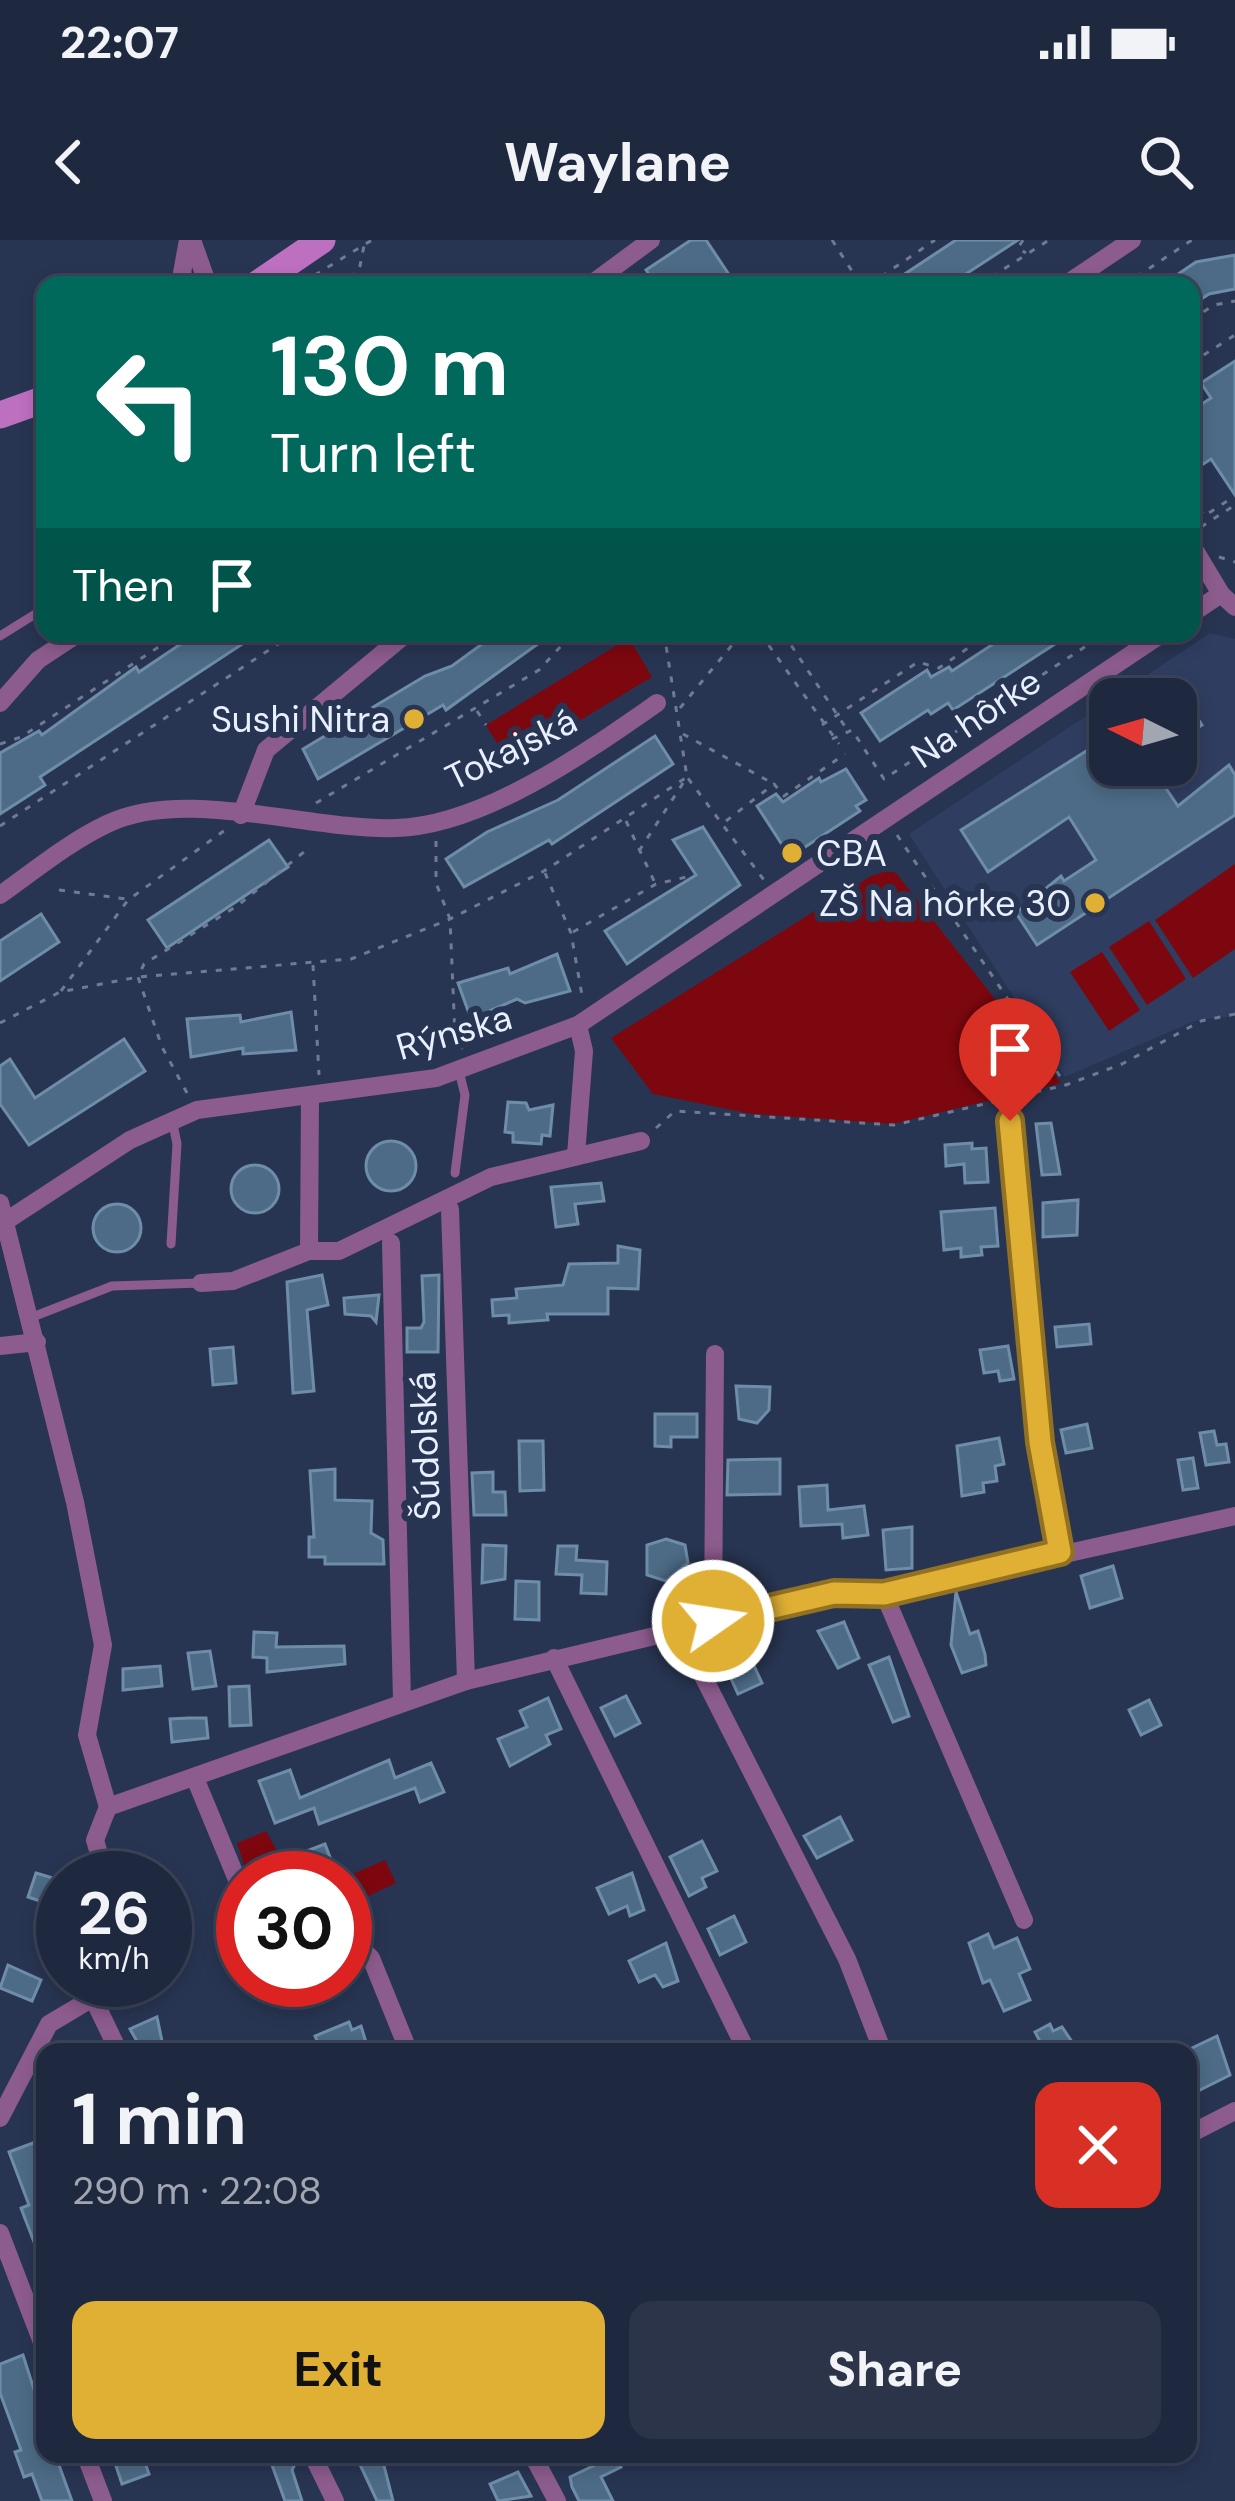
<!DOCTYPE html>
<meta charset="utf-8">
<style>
body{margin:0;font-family:"DM Sans",sans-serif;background:#2b3449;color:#f1f3f6;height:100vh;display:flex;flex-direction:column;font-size:45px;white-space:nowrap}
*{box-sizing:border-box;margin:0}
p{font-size:39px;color:#a1a6b0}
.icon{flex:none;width:66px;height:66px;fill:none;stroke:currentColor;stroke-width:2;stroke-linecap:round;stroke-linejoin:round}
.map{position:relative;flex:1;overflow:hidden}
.side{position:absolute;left:36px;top:1803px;width:1161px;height:420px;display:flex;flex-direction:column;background:#1e283e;border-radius:24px;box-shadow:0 6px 18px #0003,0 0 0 3px #3c4458}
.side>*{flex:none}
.hud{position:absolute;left:36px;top:36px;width:1164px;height:366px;border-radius:24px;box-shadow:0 6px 18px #0003,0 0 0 3px #3c4458;background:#00695c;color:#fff;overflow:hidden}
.needle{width:78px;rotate:275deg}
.buttons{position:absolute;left:1089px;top:438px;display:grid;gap:24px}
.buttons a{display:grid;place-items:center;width:108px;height:108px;border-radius:24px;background:#1e283e;box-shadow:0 6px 18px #0003,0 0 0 3px #3c4458;font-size:60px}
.speed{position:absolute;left:36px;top:1611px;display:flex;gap:24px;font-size:60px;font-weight:700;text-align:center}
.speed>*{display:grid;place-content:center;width:156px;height:156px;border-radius:50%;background:#1e283e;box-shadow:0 6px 18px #0003,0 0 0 3px #3c4458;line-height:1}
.speed small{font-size:30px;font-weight:400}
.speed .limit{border:18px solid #d22;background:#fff;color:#111}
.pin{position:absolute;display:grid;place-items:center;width:102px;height:102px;color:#fff;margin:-123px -51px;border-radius:50% 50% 50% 0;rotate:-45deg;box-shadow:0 0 12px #0007}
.pin .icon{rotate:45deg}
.me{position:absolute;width:132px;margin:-66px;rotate:77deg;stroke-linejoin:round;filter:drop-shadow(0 0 9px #0008)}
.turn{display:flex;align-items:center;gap:42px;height:252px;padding:0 36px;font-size:54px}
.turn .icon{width:156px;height:156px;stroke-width:2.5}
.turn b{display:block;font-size:84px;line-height:102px}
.then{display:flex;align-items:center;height:114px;padding:0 36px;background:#0003;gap:24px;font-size:45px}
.round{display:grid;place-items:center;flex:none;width:126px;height:126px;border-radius:24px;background:#2b3449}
.overview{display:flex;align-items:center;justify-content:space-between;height:204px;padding:0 36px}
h1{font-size:72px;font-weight:700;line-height:90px}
.button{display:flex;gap:24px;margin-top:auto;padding:24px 36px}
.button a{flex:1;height:138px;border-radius:24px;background:#e0b034;color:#111;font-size:48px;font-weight:700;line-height:138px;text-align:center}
.button a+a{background:#2b3449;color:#f1f3f6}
.status{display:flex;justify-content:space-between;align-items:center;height:84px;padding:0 60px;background:#1e283e;direction:ltr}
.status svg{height:33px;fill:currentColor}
header{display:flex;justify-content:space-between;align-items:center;height:156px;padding:0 36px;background:#1e283e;font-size:54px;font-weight:700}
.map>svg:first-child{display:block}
</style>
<div class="status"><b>22:07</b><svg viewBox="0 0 49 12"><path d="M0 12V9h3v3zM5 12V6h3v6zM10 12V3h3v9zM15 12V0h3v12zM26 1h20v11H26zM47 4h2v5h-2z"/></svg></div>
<header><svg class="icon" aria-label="back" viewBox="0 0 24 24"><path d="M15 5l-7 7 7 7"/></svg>Waylane<svg class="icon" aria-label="search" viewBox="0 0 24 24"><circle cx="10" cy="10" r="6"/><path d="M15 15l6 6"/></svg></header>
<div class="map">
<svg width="1235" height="2261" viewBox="0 0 1235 2261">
<rect width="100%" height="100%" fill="#283552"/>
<!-- built -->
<path fill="#2f3d60" d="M 1210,393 L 1235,399 L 1235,776 L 1197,780 L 1065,837 L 909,594 L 1110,460 L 1110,525 L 1176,525 L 1176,459 L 1111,459 Z"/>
<!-- green -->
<g fill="#7d070f">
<path d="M 629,398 L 652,437 L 509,523 L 486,485 Z"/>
<path d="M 1235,624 L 1235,709 L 1193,738 L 1155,680 Z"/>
<path d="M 887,631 L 896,633 L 1061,843 L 893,884 L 752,874 L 653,854 L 611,798 L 871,636 Z"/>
<path d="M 1149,681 L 1186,739 L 1147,765 L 1109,707 Z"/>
<path d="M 1102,712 L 1140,770 L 1109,791 L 1070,732 Z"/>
<path d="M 266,1591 L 281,1618 L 247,1633 L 237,1603 Z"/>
<path d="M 385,1620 L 396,1643 L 364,1658 L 353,1634 Z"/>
</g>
<!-- building -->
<g fill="#4d6b86" stroke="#6d8da9" stroke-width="3">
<path d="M 691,0 L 706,0 L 730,36 L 717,45 L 656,45 L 646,30 Z"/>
<path d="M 956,0 L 1018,0 L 949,45 L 888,45 Z"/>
<path d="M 1235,15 L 1235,49 L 1209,54 L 1191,66 L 1191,45 L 1162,45 L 1196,22 Z"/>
<path d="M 1235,121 L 1235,255 L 1211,219 L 1191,232 L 1191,171 L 1211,158 L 1201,143 Z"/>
<path d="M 197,393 L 259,393 L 40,537 L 45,545 L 0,574 L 0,513 L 39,491 L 42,495 L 136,427 L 139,432 Z"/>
<path d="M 497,393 L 553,393 L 446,470 L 443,465 L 318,539 L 303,509 L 425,436 L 452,426 Z"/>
<path d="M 1010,393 L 1072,393 L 953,470 L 948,463 L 931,474 L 928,470 L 880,501 L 861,473 L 927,430 L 931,437 L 949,427 L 952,431 Z"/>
<path d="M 1176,445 L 1202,485 L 1176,502 Z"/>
<path d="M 655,496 L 673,524 L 552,604 L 549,600 L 464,647 L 446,619 L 487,592 L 558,560 Z"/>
<path d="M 1110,496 L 1110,525 L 1150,525 L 1178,566 L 1229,525 L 1235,535 L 1235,575 L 1037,705 L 1016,673 L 1061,636 L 1064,641 L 1096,620 L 1069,577 L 988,632 L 961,590 Z"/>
<path d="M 846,529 L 866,560 L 856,566 L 860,571 L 790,617 L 757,566 L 776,554 L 783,562 L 819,538 L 821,542 Z"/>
<path d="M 703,587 L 740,645 L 627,724 L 605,691 L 696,635 L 673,600 Z"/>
<path d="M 269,600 L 288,627 L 167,708 L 148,680 Z"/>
<path d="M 41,674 L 59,702 L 0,741 L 0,701 Z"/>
<path d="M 557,714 L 570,751 L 525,763 L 517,759 L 471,779 L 458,743 L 508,728 L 510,734 Z"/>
<path d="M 291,772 L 296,810 L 243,814 L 243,808 L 191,817 L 187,779 L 240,775 L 241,782 Z"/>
<path d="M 124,799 L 145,831 L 29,905 L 0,864 L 0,826 L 10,819 L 35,858 Z"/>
<path d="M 508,862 L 526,863 L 529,870 L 553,865 L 550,896 L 542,895 L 541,904 L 513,902 L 513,893 L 505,892 Z"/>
<path d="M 1051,883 L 1060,934 L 1042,935 L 1036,884 Z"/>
<circle cx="391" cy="926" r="25"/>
<path d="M 972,903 L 972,909 L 986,908 L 988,942 L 965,943 L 964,924 L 946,926 L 945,905 Z"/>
<circle cx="255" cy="949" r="24"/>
<path d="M 601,943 L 604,961 L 575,964 L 578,984 L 556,987 L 551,947 Z"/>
<path d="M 1078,960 L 1077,995 L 1043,997 L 1043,963 Z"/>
<circle cx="117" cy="988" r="24"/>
<path d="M 995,968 L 998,1006 L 981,1007 L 982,1015 L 961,1017 L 961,1008 L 944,1010 L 941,972 Z"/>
<path d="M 618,1006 L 640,1010 L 638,1049 L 608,1048 L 608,1074 L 547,1074 L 548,1080 L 509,1083 L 509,1075 L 493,1076 L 492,1060 L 517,1058 L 516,1049 L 563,1045 L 569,1024 L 618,1023 Z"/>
<path d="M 322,1035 L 328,1065 L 307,1070 L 314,1151 L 293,1153 L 287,1042 Z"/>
<path d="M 439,1035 L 438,1112 L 407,1112 L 407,1088 L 421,1088 L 424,1082 L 422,1036 Z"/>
<path d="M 379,1055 L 376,1082 L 371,1076 L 345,1074 L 344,1058 Z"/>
<path d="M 1089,1084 L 1091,1104 L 1057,1107 L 1055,1087 Z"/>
<path d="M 1008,1106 L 1014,1139 L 1000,1141 L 998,1131 L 984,1133 L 980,1110 Z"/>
<path d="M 233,1107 L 236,1143 L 213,1145 L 210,1109 Z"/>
<path d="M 736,1146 L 770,1147 L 769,1170 L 757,1183 L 739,1179 Z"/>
<path d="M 655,1174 L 697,1174 L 697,1197 L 671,1197 L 671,1207 L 655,1206 Z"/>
<path d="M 1087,1184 L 1092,1208 L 1066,1213 L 1061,1190 Z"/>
<path d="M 1214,1191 L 1217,1205 L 1226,1204 L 1229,1222 L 1206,1225 L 1200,1193 Z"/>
<path d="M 999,1198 L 1004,1224 L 995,1226 L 997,1241 L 983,1243 L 984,1252 L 962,1256 L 957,1206 Z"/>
<path d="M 519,1201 L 543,1201 L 544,1250 L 520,1251 Z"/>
<path d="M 1193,1218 L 1198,1248 L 1183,1250 L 1178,1220 Z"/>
<path d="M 780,1219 L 780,1254 L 727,1255 L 728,1220 Z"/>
<path d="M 335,1229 L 335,1260 L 372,1261 L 371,1293 L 383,1300 L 384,1324 L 325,1324 L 325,1317 L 309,1317 L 309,1297 L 314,1297 L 310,1231 Z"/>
<path d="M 493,1232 L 493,1252 L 505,1252 L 506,1275 L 474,1275 L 472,1233 Z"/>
<path d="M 827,1245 L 828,1270 L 864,1266 L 868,1295 L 843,1298 L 842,1284 L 801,1286 L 799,1247 Z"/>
<path d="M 912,1287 L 912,1328 L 886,1330 L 883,1290 Z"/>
<path d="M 666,1299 L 685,1305 L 688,1323 L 666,1341 L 647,1335 L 647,1305 Z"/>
<path d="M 483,1305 L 506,1306 L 505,1339 L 482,1343 Z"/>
<path d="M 558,1306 L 577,1306 L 576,1320 L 607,1322 L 606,1354 L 581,1353 L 582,1335 L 556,1334 Z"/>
<path d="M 1113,1326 L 1122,1358 L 1090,1368 L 1081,1336 Z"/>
<path d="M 516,1341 L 539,1342 L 539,1380 L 515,1379 Z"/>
<path d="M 956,1352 L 970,1394 L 978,1391 L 985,1414 L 986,1425 L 962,1433 L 951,1405 Z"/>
<path d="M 844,1382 L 859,1418 L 838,1428 L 818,1391 Z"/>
<path d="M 254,1392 L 277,1393 L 276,1407 L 344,1406 L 345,1424 L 267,1432 L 267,1418 L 253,1417 Z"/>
<path d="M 210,1411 L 216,1446 L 193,1449 L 188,1413 Z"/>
<path d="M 889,1417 L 909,1476 L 893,1482 L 869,1425 Z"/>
<path d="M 751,1419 L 762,1443 L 738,1454 L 727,1430 Z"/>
<path d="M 160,1426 L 162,1446 L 123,1450 L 123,1429 Z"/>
<path d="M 249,1446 L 251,1485 L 230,1486 L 229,1447 Z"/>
<path d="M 626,1456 L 640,1483 L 615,1496 L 601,1468 Z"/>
<path d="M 548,1458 L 561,1489 L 546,1495 L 550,1504 L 510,1526 L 498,1499 L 527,1487 L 520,1471 Z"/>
<path d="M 1149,1460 L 1161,1485 L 1141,1495 L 1129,1470 Z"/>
<path d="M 189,1478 L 206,1478 L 208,1498 L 172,1502 L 170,1479 Z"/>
<path d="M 389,1520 L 395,1538 L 431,1523 L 444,1552 L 420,1562 L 415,1548 L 319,1584 L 314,1568 L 275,1583 L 259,1541 L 290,1530 L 300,1558 Z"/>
<path d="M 840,1577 L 852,1600 L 817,1618 L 804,1596 Z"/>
<path d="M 702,1601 L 717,1631 L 702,1638 L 706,1647 L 689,1656 L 670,1617 Z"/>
<path d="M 325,1604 L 338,1638 L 311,1638 L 301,1613 Z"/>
<path d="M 36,1633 L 63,1641 L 63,1669 L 28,1657 Z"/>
<path d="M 632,1633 L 644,1670 L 630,1676 L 627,1666 L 609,1674 L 597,1648 Z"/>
<path d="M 734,1676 L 746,1702 L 720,1715 L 708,1689 Z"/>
<path d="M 988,1694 L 994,1708 L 1017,1698 L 1030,1729 L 1019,1734 L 1030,1760 L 1004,1771 L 990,1740 L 983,1743 L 969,1703 Z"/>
<path d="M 666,1703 L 678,1741 L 663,1747 L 655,1735 L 639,1742 L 629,1721 Z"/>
<path d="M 8,1725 L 41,1740 L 32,1761 L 0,1748 Z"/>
<path d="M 157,1777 L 163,1806 L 143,1812 L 130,1789 Z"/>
<path d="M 349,1782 L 352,1790 L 361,1786 L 369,1812 L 322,1812 L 315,1796 Z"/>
<path d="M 1050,1784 L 1053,1791 L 1062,1787 L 1079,1812 L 1038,1812 L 1044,1809 L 1035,1792 Z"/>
<path d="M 1217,1796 L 1230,1835 L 1198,1851 L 1188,1830 L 1188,1810 Z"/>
<path d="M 41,1900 L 45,1911 L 44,2028 L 21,1968 L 29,1965 L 9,1912 Z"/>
<path d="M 23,2115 L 45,2184 L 45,2214 L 55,2214 L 72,2261 L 42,2261 L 32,2234 L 24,2237 L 15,2212 L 21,2210 L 0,2153 L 0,2124 Z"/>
<path d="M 142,2214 L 149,2234 L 122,2244 L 115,2223 Z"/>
<path d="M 268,2214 L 297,2220 L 292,2230 L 302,2261 L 285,2261 Z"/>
<path d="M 355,2214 L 381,2214 L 393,2261 L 377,2261 Z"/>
<path d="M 592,2214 L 615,2214 L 621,2227 L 601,2237 L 613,2261 L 579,2261 L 572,2247 L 570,2237 L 597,2224 Z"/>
<path d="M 518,2232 L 531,2256 L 498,2261 L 490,2244 Z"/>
</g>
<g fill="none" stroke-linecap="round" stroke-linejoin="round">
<!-- path -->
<g stroke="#707b93" stroke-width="3" stroke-dasharray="6 9" stroke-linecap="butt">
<path d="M 832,0 L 861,45"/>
<path d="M 1023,0 L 1018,8 L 1026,13"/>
<path d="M 302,43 L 372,0"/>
<path d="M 337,45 L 359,31 L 364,6"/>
<path d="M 869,45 L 935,0"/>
<path d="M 979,45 L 1049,0"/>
<path d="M 1124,45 L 1192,0"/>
<path d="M 1191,80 L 1214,65 L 1235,61"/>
<path d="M 1191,123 L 1235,95"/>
<path d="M 1191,256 L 1204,276 L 1235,256"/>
<path d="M 1201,287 L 1235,265"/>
<path d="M 1219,317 L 1235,322"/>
<path d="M 760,393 L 839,504"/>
<path d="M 783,393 L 846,488"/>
<path d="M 680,468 L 742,393"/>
<path d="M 477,471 L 486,485"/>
<path d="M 822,485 L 918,422 L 939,428 L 990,393"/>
<path d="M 683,494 L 774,544"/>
<path d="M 832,499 L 852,490 L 884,539 L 1106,393"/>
<path d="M 0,504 L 21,497 L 180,393"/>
<path d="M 316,563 L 539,430 L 573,393"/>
<path d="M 626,581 L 655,643"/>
<path d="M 726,581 L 774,544 L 784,556 L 845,514"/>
<path d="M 0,586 L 295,393"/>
<path d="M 897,595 L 1066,845"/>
<path d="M 436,601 L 436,643 L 450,679 L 455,795 L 462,809"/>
<path d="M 639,611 L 687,537 L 764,640"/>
<path d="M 545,633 L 571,693 L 583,761"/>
<path d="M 59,650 L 126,659"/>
<path d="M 573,692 L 656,644 L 691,636"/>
<path d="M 313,725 L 319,835"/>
<path d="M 61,751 L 128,660 L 228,588"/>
<path d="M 0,783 L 60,752 L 138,737 L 351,719 L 450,679 L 544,631 L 687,537 L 664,393"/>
<path d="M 187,853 L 162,807 L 138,737 L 144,724 L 237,666 L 304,612"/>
<path d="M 656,888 L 675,871 L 894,885 L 1066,845 L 1122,824 L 1201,781 L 1235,774"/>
</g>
<!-- lane -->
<g stroke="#8d5c8e" stroke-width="9">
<path d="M 0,396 L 45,368"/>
<path d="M 455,933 L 465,855 L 459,831"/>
<path d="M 171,1004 L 177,904 L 172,879"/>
<path d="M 30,1078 L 112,1046 L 201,1043"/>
</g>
<!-- street -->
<g stroke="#8d5c8e" stroke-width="18">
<path d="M 192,0 L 208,45"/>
<path d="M 187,45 L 182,33 L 188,0"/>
<path d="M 590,45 L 651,0"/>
<path d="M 1065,45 L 1132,0"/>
<path d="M 1191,304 L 1221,354"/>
<path d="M 1191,374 L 1221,354 L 1235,367"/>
<path d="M 0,463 L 38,420 L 79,393"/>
<path d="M 241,575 L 266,510 L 407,393"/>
<path d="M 0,655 C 34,631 69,602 107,584 C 185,546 310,591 396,588 C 483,586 588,511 657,463"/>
<path d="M 1010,881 L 1039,1202 L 1060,1313"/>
<path d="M 576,915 L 584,811 L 578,785"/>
<path d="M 0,963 L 75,1262 L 103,1405 L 87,1495 L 108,1567"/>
<path d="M 450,969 L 466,1441"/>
<path d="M 6,981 L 130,900 L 197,870 L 436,838 L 578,785 L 1163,393"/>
<path d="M 391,1003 L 402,1460"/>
<path d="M 309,1011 L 310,857"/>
<path d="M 201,1043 L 233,1041 L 309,1011 L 339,1011 L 491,937 L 641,901"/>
<path d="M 0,1106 L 37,1102"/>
<path d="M 884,1354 L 1024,1680"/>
<path d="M 713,1381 L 715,1114"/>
<path d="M 679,1389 L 847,1719 L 883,1812"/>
<path d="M 554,1418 L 747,1812"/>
<path d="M 195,1538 L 243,1654"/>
<path d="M 108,1567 L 466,1441 L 834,1353 L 884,1354 L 1235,1276"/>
<path d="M 106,1638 L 95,1600 L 108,1567"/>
<path d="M 345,1710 L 363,1710 L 371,1718 L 409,1812"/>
<path d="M 93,1758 L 119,1812"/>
<path d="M 0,1878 L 49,1784 L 123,1740"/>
<path d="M 1188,1895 L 1235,1871"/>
<path d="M 0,1993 L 45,2110"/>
<path d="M 85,2214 L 103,2261"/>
<path d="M 312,2214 L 335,2261"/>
<path d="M 532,2214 L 557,2261"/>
</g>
<!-- secondary -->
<g stroke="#bd6fc0" stroke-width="27">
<path d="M 256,45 L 322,0"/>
<path d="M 0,175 L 45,159"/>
</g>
</g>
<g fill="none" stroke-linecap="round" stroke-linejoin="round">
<defs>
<path id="route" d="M 713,1381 L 834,1353 L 884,1354 L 1060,1312 L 1040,1202 L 1010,881"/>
</defs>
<!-- route casing -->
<use href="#route" stroke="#927222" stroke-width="30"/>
<!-- route -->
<use href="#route" stroke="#e0b034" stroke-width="21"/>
</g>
<!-- markers -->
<g fill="#e0b034" stroke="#283552" stroke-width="4.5">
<circle cx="414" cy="479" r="12"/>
<circle cx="792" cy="613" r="12"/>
<circle cx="1095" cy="663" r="12"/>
</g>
<g text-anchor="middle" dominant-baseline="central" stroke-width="12" stroke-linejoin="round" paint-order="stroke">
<!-- street labels -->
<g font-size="36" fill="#e8efff" stroke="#283552">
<text transform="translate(976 478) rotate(-34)">Na hôrke</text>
<text transform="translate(511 509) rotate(-26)">Tokajská</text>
<text transform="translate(454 792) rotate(-16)">Rýnska</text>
<text transform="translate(425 1206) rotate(-92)">Šúdolská</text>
</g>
<!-- poi labels -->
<g font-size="36" fill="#e8efff" stroke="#283552" text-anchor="end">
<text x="390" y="479">Sushi Nitra</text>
<text x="816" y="613" text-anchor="start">CBA</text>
<text x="1071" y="663">ZŠ Na hôrke 30</text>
</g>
</g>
</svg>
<div class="buttons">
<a><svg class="needle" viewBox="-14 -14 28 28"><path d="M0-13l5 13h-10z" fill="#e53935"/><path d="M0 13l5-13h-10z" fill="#a1a6b0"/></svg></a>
</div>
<div class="speed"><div>26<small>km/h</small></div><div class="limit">30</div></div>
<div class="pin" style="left:1010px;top:881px;background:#d93025"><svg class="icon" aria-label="arrive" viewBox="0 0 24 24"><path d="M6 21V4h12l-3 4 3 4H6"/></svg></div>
<svg class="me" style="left:713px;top:1381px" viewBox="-20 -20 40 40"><circle r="17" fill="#e0b034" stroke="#fff" stroke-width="3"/><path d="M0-11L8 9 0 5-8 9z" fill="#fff"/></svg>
<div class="hud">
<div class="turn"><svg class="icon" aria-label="left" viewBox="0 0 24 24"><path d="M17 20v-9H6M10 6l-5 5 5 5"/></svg><div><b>130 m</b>Turn left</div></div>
<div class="then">Then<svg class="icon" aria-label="arrive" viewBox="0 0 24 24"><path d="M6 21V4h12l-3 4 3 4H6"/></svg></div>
</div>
<section class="side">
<div class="overview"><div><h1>1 min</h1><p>290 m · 22:08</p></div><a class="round" style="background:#d93025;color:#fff"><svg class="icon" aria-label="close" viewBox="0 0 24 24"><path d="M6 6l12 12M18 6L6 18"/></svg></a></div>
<div class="button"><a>Exit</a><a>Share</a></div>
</section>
</div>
